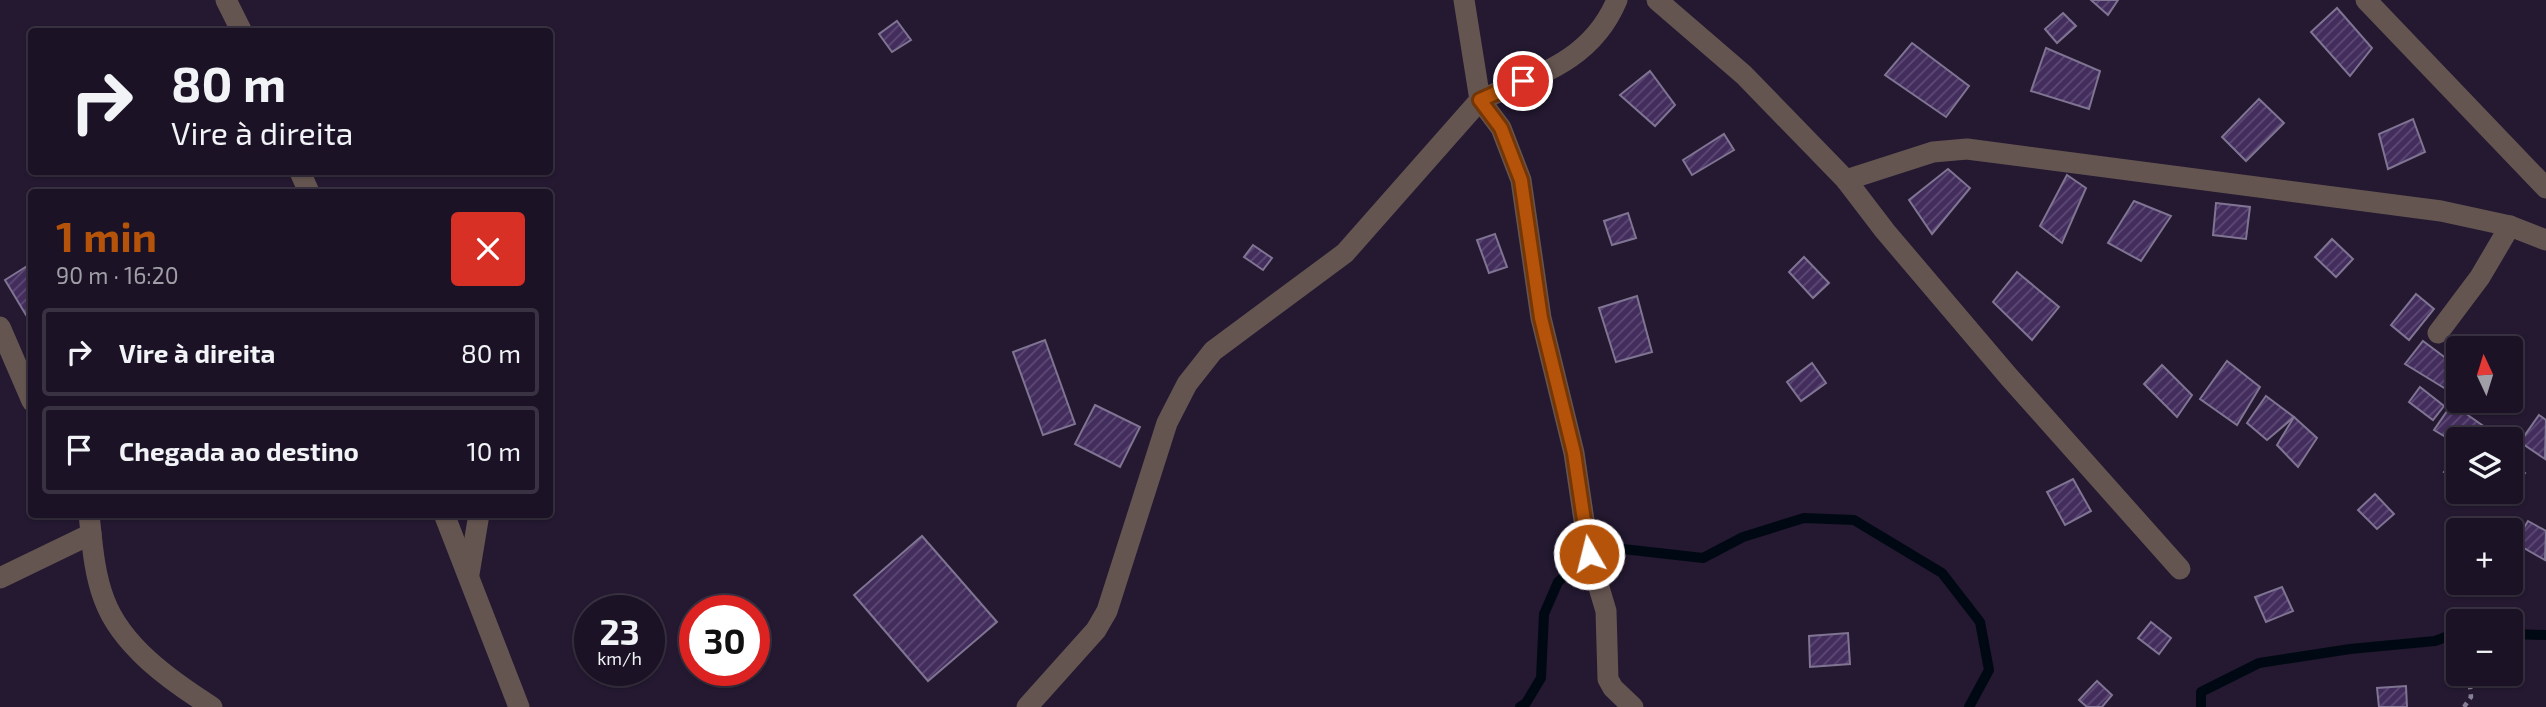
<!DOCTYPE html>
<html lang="pt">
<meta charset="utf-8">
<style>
body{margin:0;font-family:"Exo 2",sans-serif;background:#282032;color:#f1f3f6;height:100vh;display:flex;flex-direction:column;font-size:26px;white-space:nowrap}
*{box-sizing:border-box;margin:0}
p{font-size:23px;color:#a09ea7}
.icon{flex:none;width:38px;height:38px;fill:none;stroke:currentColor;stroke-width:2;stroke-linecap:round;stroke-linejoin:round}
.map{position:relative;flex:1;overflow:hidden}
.sheet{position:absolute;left:28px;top:189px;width:525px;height:329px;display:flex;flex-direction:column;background:#1b1325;border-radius:7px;box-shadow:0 2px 5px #0004,0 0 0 2px #393242}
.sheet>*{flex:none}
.guide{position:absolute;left:28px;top:28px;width:525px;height:147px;border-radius:7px;box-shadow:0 2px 5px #0004,0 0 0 2px #393242;background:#1b1325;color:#f1f3f6;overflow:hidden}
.needle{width:46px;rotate:356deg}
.tools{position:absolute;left:2446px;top:336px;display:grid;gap:14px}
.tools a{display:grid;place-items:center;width:77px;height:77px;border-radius:7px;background:#1b1325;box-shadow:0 2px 5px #0004,0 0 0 2px #393242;font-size:35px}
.speed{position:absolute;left:574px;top:595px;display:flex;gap:14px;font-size:35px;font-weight:700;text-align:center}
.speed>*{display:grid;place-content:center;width:91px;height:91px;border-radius:50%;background:#1b1325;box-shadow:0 2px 5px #0004,0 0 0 2px #393242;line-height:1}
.speed small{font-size:18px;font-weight:400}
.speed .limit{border:10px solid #d22;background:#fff;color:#111}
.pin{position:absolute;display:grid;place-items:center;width:60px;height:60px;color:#fff;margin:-30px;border:4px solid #fff;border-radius:50%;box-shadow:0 2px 7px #0007}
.me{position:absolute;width:77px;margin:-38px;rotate:352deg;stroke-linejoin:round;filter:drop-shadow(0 0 5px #0008)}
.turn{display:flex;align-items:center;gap:24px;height:147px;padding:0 28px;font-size:32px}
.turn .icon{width:91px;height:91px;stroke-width:2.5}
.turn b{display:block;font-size:49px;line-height:60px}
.round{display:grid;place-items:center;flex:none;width:74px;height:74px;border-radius:7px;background:#282032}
.head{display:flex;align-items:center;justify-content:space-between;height:119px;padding:0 28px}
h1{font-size:42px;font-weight:700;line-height:52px;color:#b45309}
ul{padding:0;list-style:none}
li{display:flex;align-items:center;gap:21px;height:88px;margin:0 14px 10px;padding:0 14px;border:4px solid #393242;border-radius:7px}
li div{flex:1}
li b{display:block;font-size:26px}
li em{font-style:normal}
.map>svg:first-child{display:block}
</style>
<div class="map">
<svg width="2546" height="707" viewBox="0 0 2546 707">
<defs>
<pattern id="building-hatch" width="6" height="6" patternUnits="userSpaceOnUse" patternTransform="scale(1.75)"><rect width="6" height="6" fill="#432d5d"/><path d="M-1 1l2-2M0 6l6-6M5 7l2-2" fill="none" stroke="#5e4b75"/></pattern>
</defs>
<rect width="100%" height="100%" fill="#241931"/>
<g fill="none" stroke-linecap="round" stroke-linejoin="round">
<!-- stream -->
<g stroke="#000913" stroke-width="10">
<path d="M 2511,634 L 2546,635"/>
<path d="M 1520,707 L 1526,703 L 1541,678 L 1544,614 L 1558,582 L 1589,554 L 1623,549 L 1703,558 L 1743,537 L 1804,518 L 1854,520 L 1942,573 L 1980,622 L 1989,670 L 1969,707"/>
<path d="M 2201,707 L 2201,692 L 2259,663 L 2350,649 L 2435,641 L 2459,632"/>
</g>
</g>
<!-- building -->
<g fill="url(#building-hatch)" stroke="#7f7492" stroke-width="2">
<path d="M 2091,0 L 2118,0 L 2108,15 Z"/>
<path d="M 2337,8 L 2372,48 L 2350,76 L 2311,32 Z"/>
<path d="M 2063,13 L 2076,26 L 2057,43 L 2045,29 Z"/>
<path d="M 897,21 L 911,40 L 892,52 L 879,34 Z"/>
<path d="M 1912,43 L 1969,86 L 1946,117 L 1885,75 Z"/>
<path d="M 2046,48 L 2100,71 L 2089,109 L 2031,91 Z"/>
<path d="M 1650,71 L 1675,105 L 1655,126 L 1620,95 Z"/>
<path d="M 2259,99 L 2284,123 L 2246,161 L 2222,137 Z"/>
<path d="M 2413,119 L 2425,152 L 2388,169 L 2379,134 Z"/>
<path d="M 1724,134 L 1734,150 L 1692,175 L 1683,160 Z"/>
<path d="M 1948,169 L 1970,188 L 1932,234 L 1909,200 Z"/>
<path d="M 2067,175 L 2086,188 L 2062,243 L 2040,226 Z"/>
<path d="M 2134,201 L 2171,216 L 2141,261 L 2108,243 Z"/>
<path d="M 2216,203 L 2250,207 L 2246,239 L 2213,235 Z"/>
<path d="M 1628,213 L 1636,238 L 1612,245 L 1604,221 Z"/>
<path d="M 1495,234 L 1507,267 L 1489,273 L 1477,240 Z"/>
<path d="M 2332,239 L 2353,259 L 2336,277 L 2315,257 Z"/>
<path d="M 1253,245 L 1272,258 L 1263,270 L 1244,257 Z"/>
<path d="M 1804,257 L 1829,283 L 1813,298 L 1789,272 Z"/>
<path d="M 32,263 L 32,325 L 5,280 Z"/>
<path d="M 2017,272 L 2059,307 L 2032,340 L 1993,302 Z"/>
<path d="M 2416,294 L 2434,309 L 2409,340 L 2391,325 Z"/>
<path d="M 1637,296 L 1652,352 L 1616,362 L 1599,308 Z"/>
<path d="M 1045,340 L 1075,424 L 1043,435 L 1013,352 Z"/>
<path d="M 2423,341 L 2459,368 L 2459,386 L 2454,394 L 2405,364 Z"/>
<path d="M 2227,361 L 2260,387 L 2237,425 L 2200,399 Z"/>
<path d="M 1812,363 L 1826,383 L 1801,401 L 1787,382 Z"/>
<path d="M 2162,365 L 2192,395 L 2177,417 L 2144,384 Z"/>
<path d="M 2420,387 L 2444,406 L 2433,420 L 2409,402 Z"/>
<path d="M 2266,396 L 2294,417 L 2267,440 L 2247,423 Z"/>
<path d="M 2452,404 L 2502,439 L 2459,439 L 2459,445 L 2434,430 Z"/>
<path d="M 1095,405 L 1140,427 L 1120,467 L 1075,444 Z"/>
<path d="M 2539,415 L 2546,420 L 2545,459 L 2520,442 Z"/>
<path d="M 2294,417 L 2317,438 L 2298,467 L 2277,445 Z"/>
<path d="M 2458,454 L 2459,454 L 2459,483 L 2444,472 Z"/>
<path d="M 2512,460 L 2525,473 L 2511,488 L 2511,461 Z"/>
<path d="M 2073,479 L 2091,511 L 2065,525 L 2047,492 Z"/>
<path d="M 2375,494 L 2394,514 L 2377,529 L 2358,510 Z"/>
<path d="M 2528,521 L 2546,531 L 2545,560 L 2515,543 Z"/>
<path d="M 922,536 L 997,622 L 928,681 L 854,595 Z"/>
<path d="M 2282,587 L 2293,611 L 2266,622 L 2255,597 Z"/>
<path d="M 2151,622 L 2171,638 L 2159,654 L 2138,638 Z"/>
<path d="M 1848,633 L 1850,664 L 1810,667 L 1809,636 Z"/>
<path d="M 2097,681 L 2112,695 L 2102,707 L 2087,707 L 2079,700 Z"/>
<path d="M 2406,686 L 2407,707 L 2379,707 L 2377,688 Z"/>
</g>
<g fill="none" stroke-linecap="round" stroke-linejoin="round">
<!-- path -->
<path stroke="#867e92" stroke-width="4.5" stroke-dasharray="5 5" stroke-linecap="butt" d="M 2464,707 L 2471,697 L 2469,674"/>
<!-- street -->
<g stroke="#655551" stroke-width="21">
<path d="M 226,0 L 242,32"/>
<path d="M 1617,0 C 1591,62 1537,75 1480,100 L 1501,128 L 1521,180 L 1541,318 L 1574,453 L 1589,554 L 1606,611 L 1608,679 L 1613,688 L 1633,707"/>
<path d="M 1657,0 L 1744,75 L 1846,180 L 1885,231 L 2009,377 L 2180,569"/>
<path d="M 2366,0 L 2546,188"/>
<path d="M 300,172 L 309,192"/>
<path d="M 1846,180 L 1933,152 L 1967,149 L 2441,211 L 2510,226 L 2546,240"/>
<path d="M 0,327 L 32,401"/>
<path d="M 2438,333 L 2480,277 L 2510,226"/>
<path d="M 89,514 C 92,542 94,573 104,599 C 121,646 171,681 212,707"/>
<path d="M 444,514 L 519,707"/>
<path d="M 469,574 L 479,514"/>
<path d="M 0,578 L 91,534"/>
<path d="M 1027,707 L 1096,630 L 1107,611 L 1167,423 L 1187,384 L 1213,351 L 1345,253 L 1480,100 L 1464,0"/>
</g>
</g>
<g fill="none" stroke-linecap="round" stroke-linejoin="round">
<defs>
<path id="route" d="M 1523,81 L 1480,100 L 1501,128 L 1521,180 L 1541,318 L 1574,453 L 1589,554"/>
</defs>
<!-- route casing -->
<use href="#route" stroke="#753606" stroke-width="18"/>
<!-- route -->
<use href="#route" stroke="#b45309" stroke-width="12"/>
</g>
</svg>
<div class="tools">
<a><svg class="needle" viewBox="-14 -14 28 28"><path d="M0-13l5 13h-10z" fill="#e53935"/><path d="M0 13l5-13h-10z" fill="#a09ea7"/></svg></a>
<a><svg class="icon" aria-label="layers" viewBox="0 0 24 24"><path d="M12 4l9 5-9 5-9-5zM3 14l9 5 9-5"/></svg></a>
<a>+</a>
<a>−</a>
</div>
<div class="speed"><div>23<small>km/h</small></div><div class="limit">30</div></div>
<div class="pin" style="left:1523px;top:81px;background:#d93025"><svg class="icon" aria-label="arrive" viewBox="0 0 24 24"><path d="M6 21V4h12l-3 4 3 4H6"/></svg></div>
<svg class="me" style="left:1589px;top:554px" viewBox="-20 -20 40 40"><circle r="17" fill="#b45309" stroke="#fff" stroke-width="3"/><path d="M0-11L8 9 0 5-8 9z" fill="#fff"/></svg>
<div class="guide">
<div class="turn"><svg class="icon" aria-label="right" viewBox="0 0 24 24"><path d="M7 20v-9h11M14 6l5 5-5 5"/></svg><div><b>80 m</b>Vire à direita</div></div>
</div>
<section class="sheet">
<div class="head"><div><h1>1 min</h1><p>90 m · 16:20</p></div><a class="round" style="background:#d93025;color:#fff"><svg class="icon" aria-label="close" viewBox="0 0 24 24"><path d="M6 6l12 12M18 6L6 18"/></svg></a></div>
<ul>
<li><svg class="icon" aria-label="right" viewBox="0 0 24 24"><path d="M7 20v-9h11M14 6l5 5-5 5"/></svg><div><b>Vire à direita</b></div><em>80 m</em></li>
<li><svg class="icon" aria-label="arrive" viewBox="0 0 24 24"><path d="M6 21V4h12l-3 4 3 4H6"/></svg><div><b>Chegada ao destino</b></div><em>10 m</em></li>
</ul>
</section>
</div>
